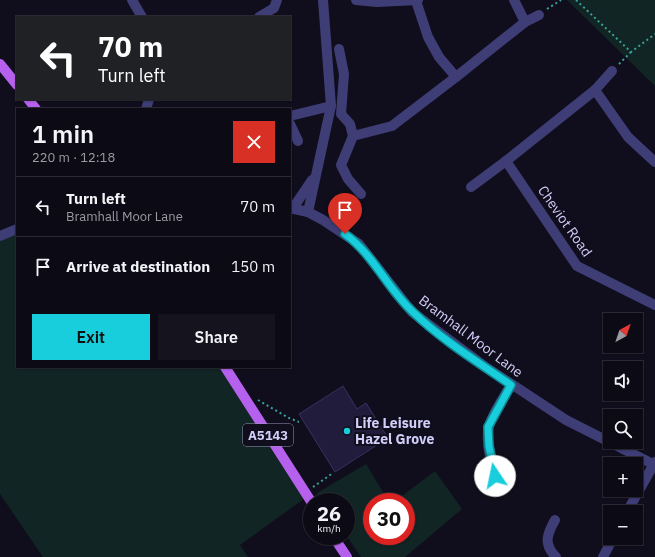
<!DOCTYPE html>
<meta charset="utf-8">
<style>
body{margin:0;font-family:"IBM Plex Sans",sans-serif;background:#15131e;color:#f1f3f6;height:100vh;display:flex;flex-direction:column;font-size:15px;white-space:nowrap}
*{box-sizing:border-box;margin:0}
p{font-size:13px;color:#9a9aa0}
.icon{flex:none;width:22px;height:22px;fill:none;stroke:currentColor;stroke-width:2;stroke-linecap:round;stroke-linejoin:round}
.map{position:relative;flex:1;overflow:hidden}
.drawer{position:absolute;left:16px;top:108px;width:275px;height:260px;display:flex;flex-direction:column;background:#0c0a15;border-radius:0px;box-shadow:0 1px 3px #0004,0 0 0 1px #2c2b34}
.drawer>*{flex:none}
.top-card{position:absolute;left:16px;top:16px;width:275px;height:84px;border-radius:0px;box-shadow:0 1px 3px #0004,0 0 0 1px #2c2b34;background:#202124;color:#fff;overflow:hidden}
.needle{width:26px;rotate:40deg}
.tools{position:absolute;left:603px;top:313px;display:grid;gap:8px}
.tools a{display:grid;place-items:center;width:40px;height:40px;border-radius:0px;background:#0c0a15;box-shadow:0 1px 3px #0004,0 0 0 1px #2c2b34;font-size:20px}
.speed{position:absolute;left:303px;top:493px;display:flex;gap:8px;font-size:20px;font-weight:700;text-align:center}
.speed>*{display:grid;place-content:center;width:52px;height:52px;border-radius:50%;background:#0c0a15;box-shadow:0 1px 3px #0004,0 0 0 1px #2c2b34;line-height:1}
.speed small{font-size:10px;font-weight:400}
.speed .limit{border:6px solid #d22;background:#fff;color:#111}
.pin{position:absolute;display:grid;place-items:center;width:34px;height:34px;color:#fff;margin:-41px -17px;border-radius:50% 50% 50% 0;rotate:-45deg;box-shadow:0 0 4px #0007}
.pin .icon{rotate:45deg}
.me{position:absolute;width:44px;margin:-22px;rotate:349deg;stroke-linejoin:round;filter:drop-shadow(0 0 3px #0008)}
.turn{display:flex;align-items:center;gap:14px;height:84px;padding:0 16px;font-size:18px}
.turn .icon{width:52px;height:52px;stroke-width:2.5}
.turn b{display:block;font-size:28px;line-height:34px}
.round{display:grid;place-items:center;flex:none;width:42px;height:42px;border-radius:0px;background:#15131e}
.head{display:flex;align-items:center;justify-content:space-between;height:68px;padding:0 16px}
h1{font-size:24px;font-weight:600;line-height:30px}
.primary-button{display:flex;gap:8px;margin-top:auto;padding:8px 16px}
.primary-button a{flex:1;height:46px;border-radius:0px;background:#18cddc;color:#111;font-size:16px;font-weight:600;line-height:46px;text-align:center}
.primary-button a+a{background:#15131e;color:#f1f3f6}
ul{padding:0;list-style:none}
li{display:flex;align-items:center;gap:12px;height:60px;padding:0 16px;border-top:1px solid #2c2b34}
li div{flex:1}
li b{display:block;font-size:15px}
li em{font-style:normal}
.map>svg:first-child{display:block}
</style>
<div class="map">
<svg width="655" height="557" viewBox="0 0 655 557">
<rect width="100%" height="100%" fill="#100e1c"/>
<!-- green -->
<g fill="#112524">
<path d="M 567,0 L 655,0 L 655,86 Z"/>
<path d="M 17,233 L 17,367 L 225,367 L 308,496 L 240,545 L 248,557 L 43,557 L 0,494 L 0,240 Z"/>
<path d="M 366,464 L 389,502 L 372,502 L 372,536 L 406,536 L 406,502 L 394,502 L 435,471 L 462,509 L 405,557 L 361,557 L 346,535 L 346,502 L 323,502 L 317,493 Z"/>
</g>
<!-- building -->
<path fill="#211c3b" stroke="#393064" d="M 343,386 L 357,409 L 366,403 L 388,438 L 335,472 L 299,414 Z"/>
<g fill="none" stroke-linecap="round" stroke-linejoin="round">
<!-- path -->
<g stroke="#39a29a" stroke-width="2" stroke-dasharray="2 3" stroke-linecap="butt">
<path d="M 576,0 L 631,52 L 655,34"/>
<path d="M 547,9 L 561,0"/>
<path d="M 619,64 L 631,52"/>
<path d="M 258,400 L 289,418 L 299,422"/>
<path d="M 313,487 L 333,473"/>
</g>
<!-- minor -->
<g stroke="#3e3d76" stroke-width="10">
<path d="M 132,0 L 142,17"/>
<path d="M 356,0 L 377,2 L 418,0"/>
<path d="M 259,17 L 274,8 L 277,0"/>
<path d="M 525,22 L 539,15"/>
<path d="M 339,49 L 344,74 L 341,114 L 350,124 L 353,136"/>
<path d="M 612,71 L 595,90 L 506,161 L 577,266 L 655,305"/>
<path d="M 456,77 L 525,22 L 514,0"/>
<path d="M 595,90 L 628,137 L 655,162"/>
<path d="M 146,109 L 149,99"/>
<path d="M 290,116 L 331,106"/>
<path d="M 290,124 L 298,141"/>
<path d="M 471,187 L 506,161"/>
<path d="M 361,194 L 348,179 L 341,165 L 353,136 L 392,126 L 456,77 L 439,57 L 428,37 L 416,1"/>
<path d="M 290,208 L 308,212 L 323,220 L 359,244 L 412,312 L 487,368 L 566,420 L 655,465"/>
<path d="M 293,208 L 312,180"/>
<path d="M 308,212 L 331,106 L 323,0"/>
<path d="M 0,236 L 17,229"/>
<path d="M 499,485 C 492,469 485,444 489,427 C 491,415 505,396 511,385"/>
<path d="M 627,512 L 655,462"/>
<path d="M 555,520 C 547,534 543,544 556,557"/>
<path d="M 603,557 L 613,538"/>
</g>
<!-- major -->
<g stroke="#b661ee" stroke-width="10">
<path d="M 0,64 L 17,85"/>
<path d="M 28,99 L 36,109"/>
<path d="M 225,367 L 312,503"/>
<path d="M 333,536 L 347,557"/>
</g>
</g>
<g fill="none" stroke-linecap="round" stroke-linejoin="round">
<defs>
<path id="route" d="M 345,234 C 374,255 387,288 413,312 C 442,340 478,362 511,385 L 488,427 L 489,446 L 495,476"/>
</defs>
<!-- route casing -->
<use href="#route" stroke="#10858f" stroke-width="10"/>
<!-- route -->
<use href="#route" stroke="#18cddc" stroke-width="7"/>
</g>
<!-- markers -->
<circle fill="#18cddc" stroke="#100e1c" stroke-width="1.5" cx="347" cy="431" r="4"/>
<g text-anchor="middle" dominant-baseline="central" stroke-width="4" stroke-linejoin="round" paint-order="stroke">
<!-- shield labels -->
<rect fill="#100e1c" stroke="#9894b7" stroke-width="1" x="243" y="424" width="50" height="22" rx="3"/>
<g font-size="13" font-weight="bold" fill="#d2cefa">
<text x="268" y="435">A5143</text>
</g>
<!-- street labels -->
<g font-size="14" fill="#d2cefa" stroke="#100e1c">
<text transform="translate(565 221) rotate(55)">Cheviot Road</text>
<text transform="translate(471 336) rotate(37)">Bramhall Moor Lane</text>
</g>
<!-- poi labels -->
<g font-size="14" font-weight="bold" fill="#d2cefa" stroke="#100e1c" text-anchor="start">
<text x="355" y="423">Life Leisure<tspan x="355" dy="16">Hazel Grove</tspan></text>
</g>
</g>
</svg>
<div class="tools">
<a><svg class="needle" viewBox="-14 -14 28 28"><path d="M0-13l5 13h-10z" fill="#e53935"/><path d="M0 13l5-13h-10z" fill="#9a9aa0"/></svg></a>
<a><svg class="icon" aria-label="sound" viewBox="0 0 24 24"><path d="M4 9h4l5-4v14l-5-4H4zM17 9q2 3 0 6"/></svg></a>
<a><svg class="icon" aria-label="search" viewBox="0 0 24 24"><circle cx="10" cy="10" r="6"/><path d="M15 15l6 6"/></svg></a>
<a>+</a>
<a>−</a>
</div>
<div class="speed"><div>26<small>km/h</small></div><div class="limit">30</div></div>
<div class="pin" style="left:345px;top:234px;background:#d93025"><svg class="icon" aria-label="arrive" viewBox="0 0 24 24"><path d="M6 21V4h12l-3 4 3 4H6"/></svg></div>
<svg class="me" style="left:495px;top:476px" viewBox="-20 -20 40 40"><circle r="19" fill="#fff"/><path d="M0-13L10 11 0 6-10 11z" fill="#18cddc"/></svg>
<div class="top-card">
<div class="turn"><svg class="icon" aria-label="left" viewBox="0 0 24 24"><path d="M17 20v-9H6M10 6l-5 5 5 5"/></svg><div><b>70 m</b>Turn left</div></div>
</div>
<section class="drawer">
<div class="head"><div><h1>1 min</h1><p>220 m · 12:18</p></div><a class="round" style="background:#d93025;color:#fff"><svg class="icon" aria-label="close" viewBox="0 0 24 24"><path d="M6 6l12 12M18 6L6 18"/></svg></a></div>
<ul>
<li><svg class="icon" aria-label="left" viewBox="0 0 24 24"><path d="M17 20v-9H6M10 6l-5 5 5 5"/></svg><div><b>Turn left</b><p>Bramhall Moor Lane</p></div><em>70 m</em></li>
<li><svg class="icon" aria-label="arrive" viewBox="0 0 24 24"><path d="M6 21V4h12l-3 4 3 4H6"/></svg><div><b>Arrive at destination</b></div><em>150 m</em></li>
</ul>
<div class="primary-button"><a>Exit</a><a>Share</a></div>
</section>
</div>
